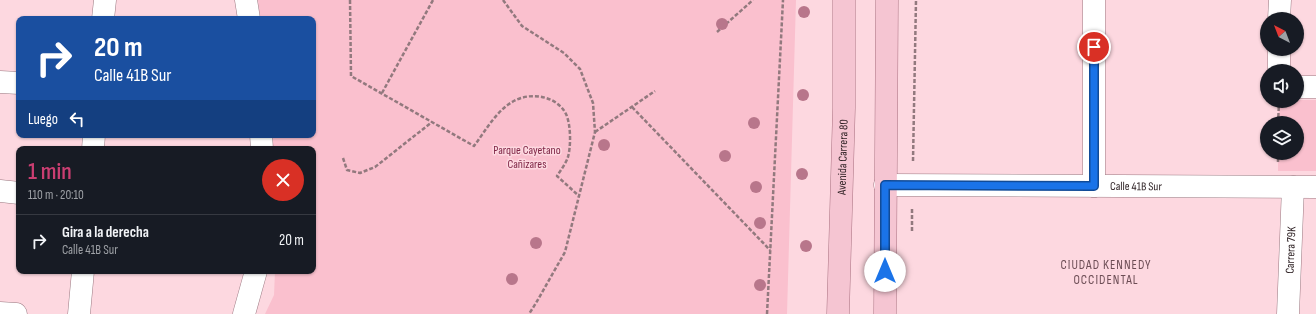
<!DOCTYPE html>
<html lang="es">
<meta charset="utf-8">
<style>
body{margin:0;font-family:"Sofia Sans Condensed",sans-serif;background:#242831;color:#f1f3f6;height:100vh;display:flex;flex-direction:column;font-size:15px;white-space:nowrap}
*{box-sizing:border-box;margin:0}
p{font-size:13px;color:#9ea1a6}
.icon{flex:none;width:22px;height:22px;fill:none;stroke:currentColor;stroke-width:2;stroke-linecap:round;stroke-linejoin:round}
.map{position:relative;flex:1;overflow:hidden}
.side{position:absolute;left:16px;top:146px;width:300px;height:128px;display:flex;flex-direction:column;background:#171b24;border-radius:8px;box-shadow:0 1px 3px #0004}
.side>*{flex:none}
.guide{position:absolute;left:16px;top:16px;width:300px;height:122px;border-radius:8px;box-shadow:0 1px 3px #0004;background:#1a4fa0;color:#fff;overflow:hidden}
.needle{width:26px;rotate:318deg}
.buttons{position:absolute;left:1260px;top:12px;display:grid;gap:8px}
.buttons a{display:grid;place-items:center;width:44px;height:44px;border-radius:50%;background:#171b24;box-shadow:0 1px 3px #0004;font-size:20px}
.pin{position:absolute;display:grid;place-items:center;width:34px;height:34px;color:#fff;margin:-17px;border:2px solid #fff;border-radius:50%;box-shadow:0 1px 4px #0007}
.me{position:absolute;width:44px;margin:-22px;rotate:0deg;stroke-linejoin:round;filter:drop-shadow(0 0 3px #0008)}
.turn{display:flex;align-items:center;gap:14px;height:84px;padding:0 12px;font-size:18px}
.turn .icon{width:52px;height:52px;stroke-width:2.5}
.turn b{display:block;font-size:28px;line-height:34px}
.then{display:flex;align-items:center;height:38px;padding:0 12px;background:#0003;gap:8px;font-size:15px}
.round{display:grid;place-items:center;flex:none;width:42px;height:42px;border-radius:21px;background:#242831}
.summary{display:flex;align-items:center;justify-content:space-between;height:68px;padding:0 12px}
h1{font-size:24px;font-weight:600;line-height:30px;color:#ca3e71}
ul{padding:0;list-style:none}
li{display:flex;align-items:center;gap:12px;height:52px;padding:0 12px;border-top:1px solid #363941}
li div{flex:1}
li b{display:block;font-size:15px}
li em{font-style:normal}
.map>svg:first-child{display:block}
</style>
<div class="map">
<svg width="1316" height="314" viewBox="0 0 1316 314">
<rect width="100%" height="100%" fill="#fdd8e0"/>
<!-- green -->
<g fill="#fac0ce">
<path d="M 258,0 L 796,0 L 787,314 L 265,314 L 274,295 L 275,271 L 313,271 L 313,149 L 272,149 L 271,135 L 313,135 L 313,19 L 260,19 Z"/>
<path d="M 1297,100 L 1316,100 L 1316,171 L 1278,171 L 1278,153 L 1297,153 L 1297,123 L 1278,123 L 1279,101 Z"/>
</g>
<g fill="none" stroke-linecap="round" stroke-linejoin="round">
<defs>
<g id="street">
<path d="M 246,0 L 249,19"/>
<path d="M 103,19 L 105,0"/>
<path d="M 1279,19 L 1280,0"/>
<path d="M 1279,71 L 1279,49"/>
<path d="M 0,82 L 19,83"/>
<path d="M 1297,87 L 1316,87"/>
<path d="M 261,135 L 262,149"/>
<path d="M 93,149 L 94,135"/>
<path id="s1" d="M 885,185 L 1316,187"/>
<path d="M 1094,186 L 1094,0"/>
<path d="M 0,191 L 19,193"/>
<path d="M 0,313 L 16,314"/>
<path d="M 79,314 L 83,271"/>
<path d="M 244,314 L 256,271"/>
<path id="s2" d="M 1288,314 L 1293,187"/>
</g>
<g id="primary">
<path id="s3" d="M 838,314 L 844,108 L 844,0"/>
<path d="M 885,314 L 887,0"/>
</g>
</defs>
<!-- street casing -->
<use href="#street" stroke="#9a7880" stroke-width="23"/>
<!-- primary casing -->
<use href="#primary" stroke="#a97180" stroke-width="23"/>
<!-- path -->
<g stroke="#92797e" stroke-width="2.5" stroke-dasharray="4 2" stroke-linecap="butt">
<path d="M 350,0 L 351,76 L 474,146 C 487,129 499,105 521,98 C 537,93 558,98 566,114 C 571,125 571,146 568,157 C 566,163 561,170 557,176 L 579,196"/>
<path d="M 503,0 L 522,26 L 564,53 L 580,69 L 593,103 L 595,132 L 565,252 L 536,303 L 529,314"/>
<path d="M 717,32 L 753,0"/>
<path d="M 382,93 L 433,0"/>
<path d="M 632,107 L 770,250"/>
<path d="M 1278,123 L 1279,103"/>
<path d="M 595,132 L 655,91"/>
<path d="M 343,158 L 347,170 L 360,173 L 375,167 L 432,122"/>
<path d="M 913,161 L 916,0"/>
<path d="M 1278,162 L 1278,153"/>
<path d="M 912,231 L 912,208"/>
<path d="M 767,314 L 783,0"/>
</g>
<!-- street -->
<use href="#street" stroke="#fff" stroke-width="22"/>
<!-- primary -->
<use href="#primary" stroke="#f5c5d2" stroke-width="22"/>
</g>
<!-- trees -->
<g fill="#b8768b">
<circle cx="804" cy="12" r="6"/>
<circle cx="722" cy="24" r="6"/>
<circle cx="803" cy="95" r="6"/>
<circle cx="754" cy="123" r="6"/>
<circle cx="604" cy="145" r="6"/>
<circle cx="725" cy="156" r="6"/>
<circle cx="802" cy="174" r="6"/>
<circle cx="756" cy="187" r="6"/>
<circle cx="760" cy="223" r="6"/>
<circle cx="536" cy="243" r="6"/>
<circle cx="806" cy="246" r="6"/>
<circle cx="512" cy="279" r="6"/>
<circle cx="760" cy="285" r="6"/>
</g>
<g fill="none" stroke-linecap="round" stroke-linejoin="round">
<defs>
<path id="route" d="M 885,271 L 885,185 L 1094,186 L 1094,47"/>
</defs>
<!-- route casing -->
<use href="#route" stroke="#114b97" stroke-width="10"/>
<!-- route -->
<use href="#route" stroke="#1a73e8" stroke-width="7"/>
</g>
<g text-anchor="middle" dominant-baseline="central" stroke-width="3" stroke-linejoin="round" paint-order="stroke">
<!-- park labels -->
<g font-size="12" fill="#7f2646" stroke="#fdd8e0">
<text x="527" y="150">Parque Cayetano<tspan x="527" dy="14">Cañizares</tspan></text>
</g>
<!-- street labels -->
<g font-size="12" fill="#291c1f" stroke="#fdd8e0">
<text stroke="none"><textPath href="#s3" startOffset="157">Avenida Carrera 80</textPath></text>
<text stroke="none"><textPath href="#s1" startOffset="251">Calle 41B Sur</textPath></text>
<text stroke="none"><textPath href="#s2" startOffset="64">Carrera 79K</textPath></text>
</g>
<!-- neighbourhood labels -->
<g font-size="13" letter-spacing="1" fill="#6c4d55" stroke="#fdd8e0">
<text x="1106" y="265">CIUDAD KENNEDY<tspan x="1106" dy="15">OCCIDENTAL</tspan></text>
</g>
</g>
</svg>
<div class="buttons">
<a><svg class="needle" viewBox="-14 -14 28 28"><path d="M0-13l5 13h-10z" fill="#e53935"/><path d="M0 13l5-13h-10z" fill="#9ea1a6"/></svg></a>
<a><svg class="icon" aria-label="sound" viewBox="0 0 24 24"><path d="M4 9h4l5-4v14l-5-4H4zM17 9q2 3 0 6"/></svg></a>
<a><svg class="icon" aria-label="layers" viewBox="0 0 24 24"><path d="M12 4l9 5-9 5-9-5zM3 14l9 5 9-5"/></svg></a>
</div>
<div class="pin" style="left:1094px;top:47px;background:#d93025"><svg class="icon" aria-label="arrive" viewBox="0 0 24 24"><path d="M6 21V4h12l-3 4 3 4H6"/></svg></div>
<svg class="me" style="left:885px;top:271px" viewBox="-20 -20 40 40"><circle r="19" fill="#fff"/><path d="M0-13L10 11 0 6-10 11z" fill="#1a73e8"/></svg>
<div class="guide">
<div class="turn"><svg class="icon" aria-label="right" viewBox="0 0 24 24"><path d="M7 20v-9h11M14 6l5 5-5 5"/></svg><div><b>20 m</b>Calle 41B Sur</div></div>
<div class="then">Luego<svg class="icon" aria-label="left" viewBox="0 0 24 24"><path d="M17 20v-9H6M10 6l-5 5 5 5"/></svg></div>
</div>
<section class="side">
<div class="summary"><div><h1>1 min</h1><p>110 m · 20:10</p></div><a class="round" style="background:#d93025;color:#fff"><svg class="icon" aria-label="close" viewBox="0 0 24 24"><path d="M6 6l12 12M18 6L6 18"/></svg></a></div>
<ul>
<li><svg class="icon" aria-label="right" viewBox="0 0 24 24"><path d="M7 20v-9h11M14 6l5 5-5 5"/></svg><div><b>Gira a la derecha</b><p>Calle 41B Sur</p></div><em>20 m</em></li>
</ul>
</section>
</div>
